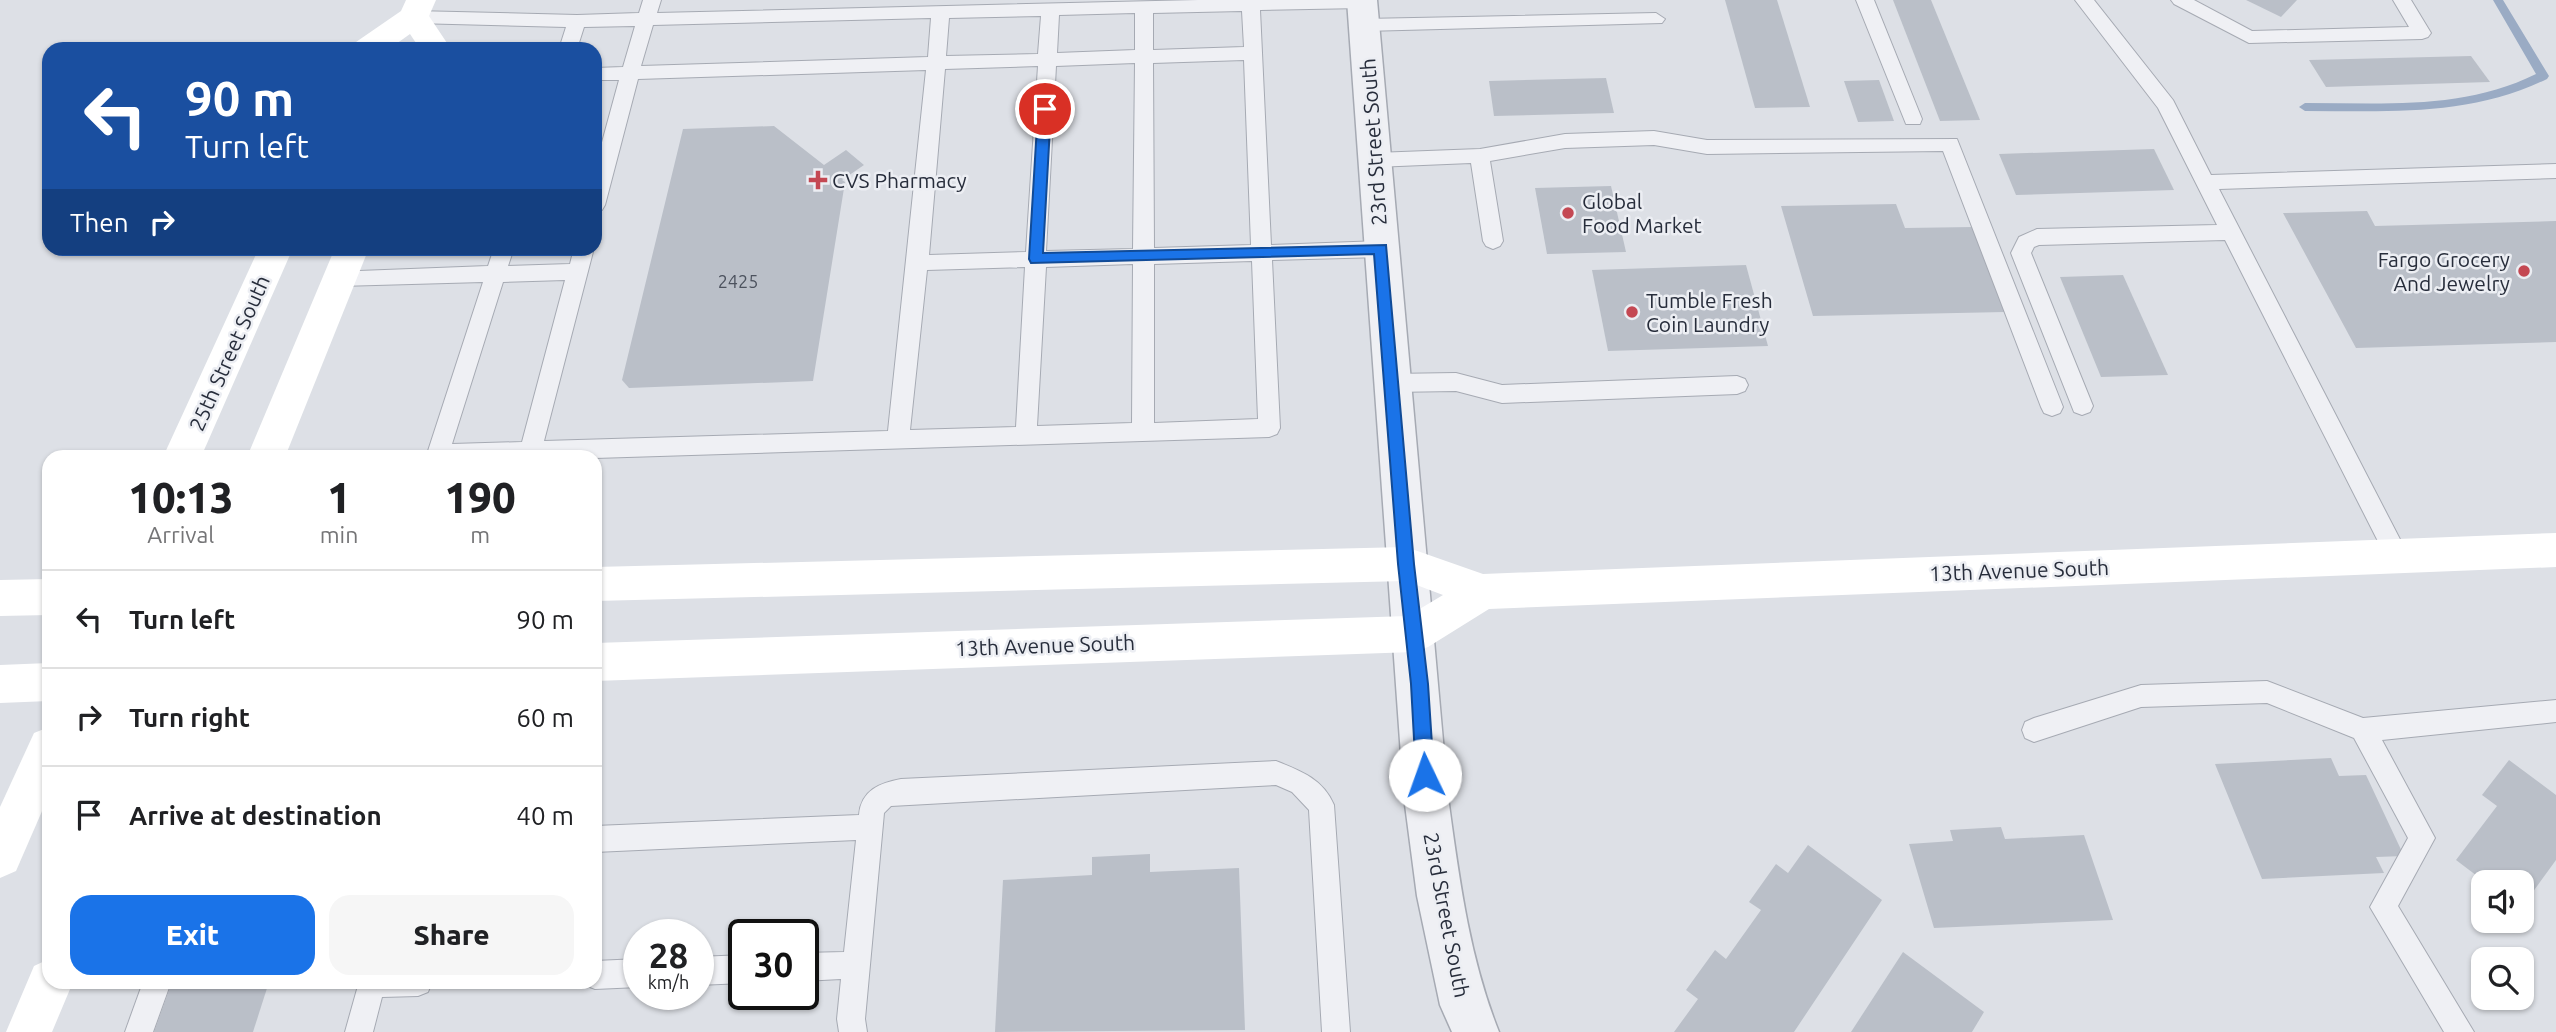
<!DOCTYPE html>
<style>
body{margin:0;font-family:Ubuntu,sans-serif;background:#f6f6f6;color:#202124;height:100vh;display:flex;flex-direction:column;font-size:26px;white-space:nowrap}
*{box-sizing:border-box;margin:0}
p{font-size:23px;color:#757577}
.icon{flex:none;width:38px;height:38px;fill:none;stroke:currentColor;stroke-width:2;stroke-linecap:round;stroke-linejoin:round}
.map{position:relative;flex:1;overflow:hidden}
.drawer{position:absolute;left:42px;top:450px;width:560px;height:539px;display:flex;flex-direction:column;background:#fff;border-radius:21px;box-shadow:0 2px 5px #0004}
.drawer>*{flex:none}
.banner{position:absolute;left:42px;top:42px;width:560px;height:214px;border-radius:21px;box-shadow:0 2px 5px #0004;background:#1a4fa0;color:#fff;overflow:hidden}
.tools{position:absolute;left:2471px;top:870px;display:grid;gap:14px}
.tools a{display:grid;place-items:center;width:63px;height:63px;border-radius:14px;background:#fff;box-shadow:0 2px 5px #0004;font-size:35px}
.speed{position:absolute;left:623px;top:919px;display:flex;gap:14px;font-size:35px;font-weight:700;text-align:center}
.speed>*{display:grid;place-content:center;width:91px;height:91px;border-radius:50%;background:#fff;box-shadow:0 2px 5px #0004;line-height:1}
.speed small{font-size:18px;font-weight:400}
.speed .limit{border:4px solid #111;border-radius:10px;background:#fff;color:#111}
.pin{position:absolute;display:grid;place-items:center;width:60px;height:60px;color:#fff;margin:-30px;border:4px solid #fff;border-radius:50%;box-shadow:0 2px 7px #0007}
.me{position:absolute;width:77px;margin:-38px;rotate:357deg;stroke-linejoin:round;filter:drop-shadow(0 0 5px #0008)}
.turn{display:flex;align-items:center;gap:24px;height:147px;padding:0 28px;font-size:32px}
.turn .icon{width:91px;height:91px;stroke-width:2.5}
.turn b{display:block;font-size:49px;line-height:60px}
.then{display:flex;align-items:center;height:66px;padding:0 28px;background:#0003;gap:14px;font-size:26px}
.eta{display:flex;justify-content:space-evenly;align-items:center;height:119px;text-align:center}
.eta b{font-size:42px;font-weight:800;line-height:49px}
.primary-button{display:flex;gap:14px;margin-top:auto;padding:14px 28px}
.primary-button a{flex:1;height:80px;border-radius:21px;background:#1a73e8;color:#fff;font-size:28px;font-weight:800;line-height:80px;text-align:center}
.primary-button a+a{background:#f6f6f6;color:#202124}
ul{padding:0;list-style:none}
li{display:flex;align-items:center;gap:21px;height:98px;padding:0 28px;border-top:2px solid #e0e0e0}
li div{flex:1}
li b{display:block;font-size:26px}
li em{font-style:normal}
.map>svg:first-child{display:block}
</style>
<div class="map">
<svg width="2556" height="1032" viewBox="0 0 2556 1032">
<rect width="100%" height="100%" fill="#dde0e6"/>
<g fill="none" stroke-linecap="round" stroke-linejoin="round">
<!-- stream -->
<path fill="#9aabc4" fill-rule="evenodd" d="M 2493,0 L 2503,0 L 2549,76 L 2547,79 C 2469,117 2389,111 2305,111 L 2299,107 L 2305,103 C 2383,103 2464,110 2536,74 Z"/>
</g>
<!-- building -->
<g fill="#babfc8">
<path d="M 1725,0 L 1777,0 L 1810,107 L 1755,108 Z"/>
<path d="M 1893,0 L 1931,0 L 1980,120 L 1940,121 Z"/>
<path d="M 2246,0 L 2297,0 L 2281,17 Z"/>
<path d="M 2471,56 L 2490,82 L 2326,87 L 2309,60 Z"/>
<path d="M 1606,78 L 1614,113 L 1494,116 L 1489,81 Z"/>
<path d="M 1879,80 L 1894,121 L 1858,122 L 1844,81 Z"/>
<path d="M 774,126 L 824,165 L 846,150 L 864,165 L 842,180 L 845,182 L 813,381 L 629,388 L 622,380 L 683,129 Z"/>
<path d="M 2154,149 L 2174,190 L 2016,195 L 1999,154 Z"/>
<path d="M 1611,186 L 1626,252 L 1547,254 L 1535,188 Z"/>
<path d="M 1896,204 L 1905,228 L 1973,227 L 2005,312 L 1813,316 L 1781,206 Z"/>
<path d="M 2367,211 L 2375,226 L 2556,221 L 2556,342 L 2356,348 L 2283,213 Z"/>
<path d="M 1746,265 L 1768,346 L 1608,351 L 1592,270 Z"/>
<path d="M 2123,275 L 2168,375 L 2101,377 L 2060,277 Z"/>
<path d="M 2331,758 L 2339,776 L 2366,775 L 2404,856 L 2376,857 L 2384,873 L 2262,879 L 2215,764 Z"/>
<path d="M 2509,760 L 2556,795 L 2556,860 L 2522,907 L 2522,882 L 2485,882 L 2456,860 L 2497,806 L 2482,795 Z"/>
<path d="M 2001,827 L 2005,839 L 2084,835 L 2113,920 L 1934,928 L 1909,844 L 1953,841 L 1950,830 Z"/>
<path d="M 1808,845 L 1882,900 L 1794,1032 L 1674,1032 L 1698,999 L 1686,990 L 1715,950 L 1726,959 L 1761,910 L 1749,902 L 1776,864 L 1788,873 Z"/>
<path d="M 1150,854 L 1150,872 L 1239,868 L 1245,1030 L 995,1032 L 1003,880 L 1092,875 L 1092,857 Z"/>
<path d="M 1903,952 L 1984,1012 L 1972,1032 L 1851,1032 Z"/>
<path d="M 172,982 L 269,982 L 253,1032 L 154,1032 Z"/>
</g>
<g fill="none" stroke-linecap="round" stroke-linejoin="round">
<defs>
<g id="lane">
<path d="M 643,0 L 661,0 L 657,13 L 1198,0 L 1370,0 L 1368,6 L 1362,8 L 1260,10 L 1271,245 L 1381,241 L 1388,244 L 1391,249 L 1388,254 L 1381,257 L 1272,260 L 1280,428 L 1277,434 L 1269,437 L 595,458 L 428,457 L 427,454 L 483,282 L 340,286 L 333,284 L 330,278 L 333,272 L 488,266 L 494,248 L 514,248 L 508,266 L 570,264 L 574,248 L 594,248 L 544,441 L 888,431 L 926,70 L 638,79 L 605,205 L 602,210 L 595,212 L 595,168 L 619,80 L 595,80 L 595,68 L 623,67 L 635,26 L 584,27 L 577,49 L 559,49 L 566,27 L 414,23 L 405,17 L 414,11 L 577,15 L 639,13 ZM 1242,11 L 1244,47 L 1153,50 L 1153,13 ZM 1135,13 L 1135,50 L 1057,53 L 1059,15 ZM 1041,16 L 1038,54 L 946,56 L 949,18 ZM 931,18 L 928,57 L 641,66 L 653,25 ZM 1244,60 L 1251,245 L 1154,248 L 1153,63 ZM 1135,63 L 1133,249 L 1046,251 L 1056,66 ZM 1038,66 L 1026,252 L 929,255 L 945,69 ZM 1252,261 L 1258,419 L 1154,423 L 1154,264 ZM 1133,264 L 1132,423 L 1037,426 L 1046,267 ZM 1025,267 L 1016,427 L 910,430 L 927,270 ZM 565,280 L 522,442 L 452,444 L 503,282 Z"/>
<path d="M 1856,0 L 1874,0 L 1922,119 L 1920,124 L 1906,124 L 1904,119 Z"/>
<path d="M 2075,0 L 2094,0 L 2173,100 L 2211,175 L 2556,164 L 2556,178 L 2219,189 L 2404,547 L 2408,554 L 2404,561 L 2396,564 L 2388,561 L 2225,240 L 2039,245 L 2034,247 L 2031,253 L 2093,406 L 2090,412 L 2082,415 L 2074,412 L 2011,253 L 2019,237 L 2037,229 L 2217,225 L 2158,108 Z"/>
<path d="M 2171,0 L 2194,0 L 2252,31 L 2409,27 L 2393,0 L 2411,0 L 2431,33 L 2428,37 L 2422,39 L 2249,43 L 2174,4 Z"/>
<path d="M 1656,13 L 1665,19 L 1662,23 L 1364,31 L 1355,25 L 1364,19 Z"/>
<path d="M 1654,131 L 1707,140 L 1957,139 L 2063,407 L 2060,413 L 2052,416 L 2044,413 L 2041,407 L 1943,151 L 1707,154 L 1654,145 L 1565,148 L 1490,161 L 1503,241 L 1500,246 L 1493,249 L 1486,246 L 1483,241 L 1471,163 L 1375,167 L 1368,165 L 1365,160 L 1368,155 L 1375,153 L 1480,149 L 1565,134 Z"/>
<path d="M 1456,373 L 1502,385 L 1737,376 L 1745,379 L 1748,385 L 1745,391 L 1737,394 L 1502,403 L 1456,391 L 1391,392 L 1383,389 L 1380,383 L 1383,377 L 1391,374 Z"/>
<path d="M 2267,681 L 2363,718 L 2556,700 L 2556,722 L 2382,740 L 2435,838 L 2398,906 L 2474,1032 L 2444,1032 L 2370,907 L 2408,838 L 2354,738 L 2267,703 L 2141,707 L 2034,742 L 2025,738 L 2022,730 L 2025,722 L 2034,718 L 2141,685 Z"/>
<path d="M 1276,761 C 1301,771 1323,779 1334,805 L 1350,1032 L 1322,1032 L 1309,810 L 1292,792 L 1276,785 L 891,806 L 884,813 L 865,1019 L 867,1032 L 839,1032 L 837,1019 L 841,979 L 803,981 L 803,953 L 844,952 L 856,840 L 595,852 L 595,826 L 859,815 C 861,790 880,783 901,779 Z"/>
<path d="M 744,955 L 744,983 L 698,985 L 698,957 Z"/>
<path d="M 639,959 L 639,987 L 595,989 L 585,985 L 584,982 L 595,982 L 595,961 Z"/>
<path d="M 143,982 L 171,982 L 153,1032 L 125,1032 Z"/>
<path d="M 359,982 L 432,982 L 428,992 L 418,996 L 382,997 L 373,1032 L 345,1032 Z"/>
</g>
<path id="street" d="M 1347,0 L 1377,0 L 1448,797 C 1459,877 1469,957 1499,1032 L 1452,1032 L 1440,1005 L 1417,896 L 1404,797 Z"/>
</defs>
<!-- lane casing -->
<use href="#lane" stroke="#a6aab3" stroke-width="2"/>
<!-- street casing -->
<use href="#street" stroke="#a6aab3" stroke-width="3"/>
<!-- lane -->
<use href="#lane" fill="#eff0f4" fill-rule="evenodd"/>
<!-- street -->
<use href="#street" fill="#eff0f4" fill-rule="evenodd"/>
<!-- secondary -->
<g fill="#fff" fill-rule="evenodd">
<path d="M 406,0 L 436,0 L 429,16 L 449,46 L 448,49 L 417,49 L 418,46 L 410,34 L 389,49 L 352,49 L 356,42 L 401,11 Z"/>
<path d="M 259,248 L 293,248 L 201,457 L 163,457 Z"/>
<path d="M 335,248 L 369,248 L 285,457 L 247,457 Z"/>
<path d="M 2556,533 L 2556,567 L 1489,609 L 1428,647 L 1414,652 L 595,681 L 595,643 L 1408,616 L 1443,595 L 1406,581 L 595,601 L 595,567 L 1406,547 L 1483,574 Z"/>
<path d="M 49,579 L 49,615 L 0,616 L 0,580 Z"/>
<path d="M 49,663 L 49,701 L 0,703 L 0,665 Z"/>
<path d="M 49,727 L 49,795 L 16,871 L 0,878 L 0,807 L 34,733 Z"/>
<path d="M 49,959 L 49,982 L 73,982 L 52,1032 L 6,1032 L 34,966 Z"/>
</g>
</g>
<!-- route -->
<path fill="#1a73e8" stroke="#114b97" stroke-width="2" d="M 1045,105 L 1051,109 L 1043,253 L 1386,245 L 1414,564 L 1428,684 L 1434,775 L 1431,781 L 1425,783 L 1418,781 L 1416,775 L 1411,684 L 1398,564 L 1374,254 L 1031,263 L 1029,259 L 1038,109 Z"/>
<!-- markers -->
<g fill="#c44853" stroke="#eceef3" stroke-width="2.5">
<path d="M814.5 169.5h7v7h7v7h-7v7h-7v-7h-7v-7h7z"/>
<circle cx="1568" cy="213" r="7"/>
<circle cx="2524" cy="271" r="7"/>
<circle cx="1632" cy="312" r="7"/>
</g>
<g text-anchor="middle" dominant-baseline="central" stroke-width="5" stroke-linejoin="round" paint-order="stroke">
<!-- number labels -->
<g font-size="18" fill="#4c525e">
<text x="738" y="281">2425</text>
</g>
<!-- street labels -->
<g font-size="21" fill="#272d3b" stroke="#eceef3">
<text transform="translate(1373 142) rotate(-94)">23rd Street South</text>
<text transform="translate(229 353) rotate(-66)">25th Street South</text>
<text transform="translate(2019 570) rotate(-2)">13th Avenue South</text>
<text transform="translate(1045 645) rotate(-2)">13th Avenue South</text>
<text transform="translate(1447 915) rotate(79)">23rd Street South</text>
</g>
<!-- poi labels -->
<g font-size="21" fill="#272d3b" stroke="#eceef3" text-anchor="start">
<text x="832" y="180">CVS Pharmacy</text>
<text x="1582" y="201">Global<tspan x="1582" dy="24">Food Market</tspan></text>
<text x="2510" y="259" text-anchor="end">Fargo Grocery<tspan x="2510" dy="24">And Jewelry</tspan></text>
<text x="1646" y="300">Tumble Fresh<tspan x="1646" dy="24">Coin Laundry</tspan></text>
</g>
</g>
</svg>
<div class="tools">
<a><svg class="icon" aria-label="sound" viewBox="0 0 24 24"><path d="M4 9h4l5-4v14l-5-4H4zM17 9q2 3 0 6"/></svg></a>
<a><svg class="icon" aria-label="search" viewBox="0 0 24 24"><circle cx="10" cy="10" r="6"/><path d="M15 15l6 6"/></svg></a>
</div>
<div class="speed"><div>28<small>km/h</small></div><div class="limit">30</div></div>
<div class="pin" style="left:1045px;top:109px;background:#d93025"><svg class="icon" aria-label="arrive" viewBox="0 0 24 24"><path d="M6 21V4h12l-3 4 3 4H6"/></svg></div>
<svg class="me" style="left:1425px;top:775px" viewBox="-20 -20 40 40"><circle r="19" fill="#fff"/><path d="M0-13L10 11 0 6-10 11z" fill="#1a73e8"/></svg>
<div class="banner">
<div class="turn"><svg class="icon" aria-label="left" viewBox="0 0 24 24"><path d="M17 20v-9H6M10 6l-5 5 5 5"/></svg><div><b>90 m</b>Turn left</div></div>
<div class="then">Then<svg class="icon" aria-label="right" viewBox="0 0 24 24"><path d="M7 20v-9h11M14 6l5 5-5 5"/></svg></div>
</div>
<section class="drawer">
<div class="eta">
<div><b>10:13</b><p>Arrival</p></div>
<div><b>1</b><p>min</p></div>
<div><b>190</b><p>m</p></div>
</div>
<ul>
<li><svg class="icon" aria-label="left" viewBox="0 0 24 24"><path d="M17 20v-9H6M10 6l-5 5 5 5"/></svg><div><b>Turn left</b></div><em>90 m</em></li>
<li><svg class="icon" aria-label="right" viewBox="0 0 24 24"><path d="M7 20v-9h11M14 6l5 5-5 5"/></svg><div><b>Turn right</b></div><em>60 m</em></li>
<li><svg class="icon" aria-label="arrive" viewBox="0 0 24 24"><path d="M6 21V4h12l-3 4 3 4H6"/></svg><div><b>Arrive at destination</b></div><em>40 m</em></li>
</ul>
<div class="primary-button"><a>Exit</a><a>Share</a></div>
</section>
</div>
